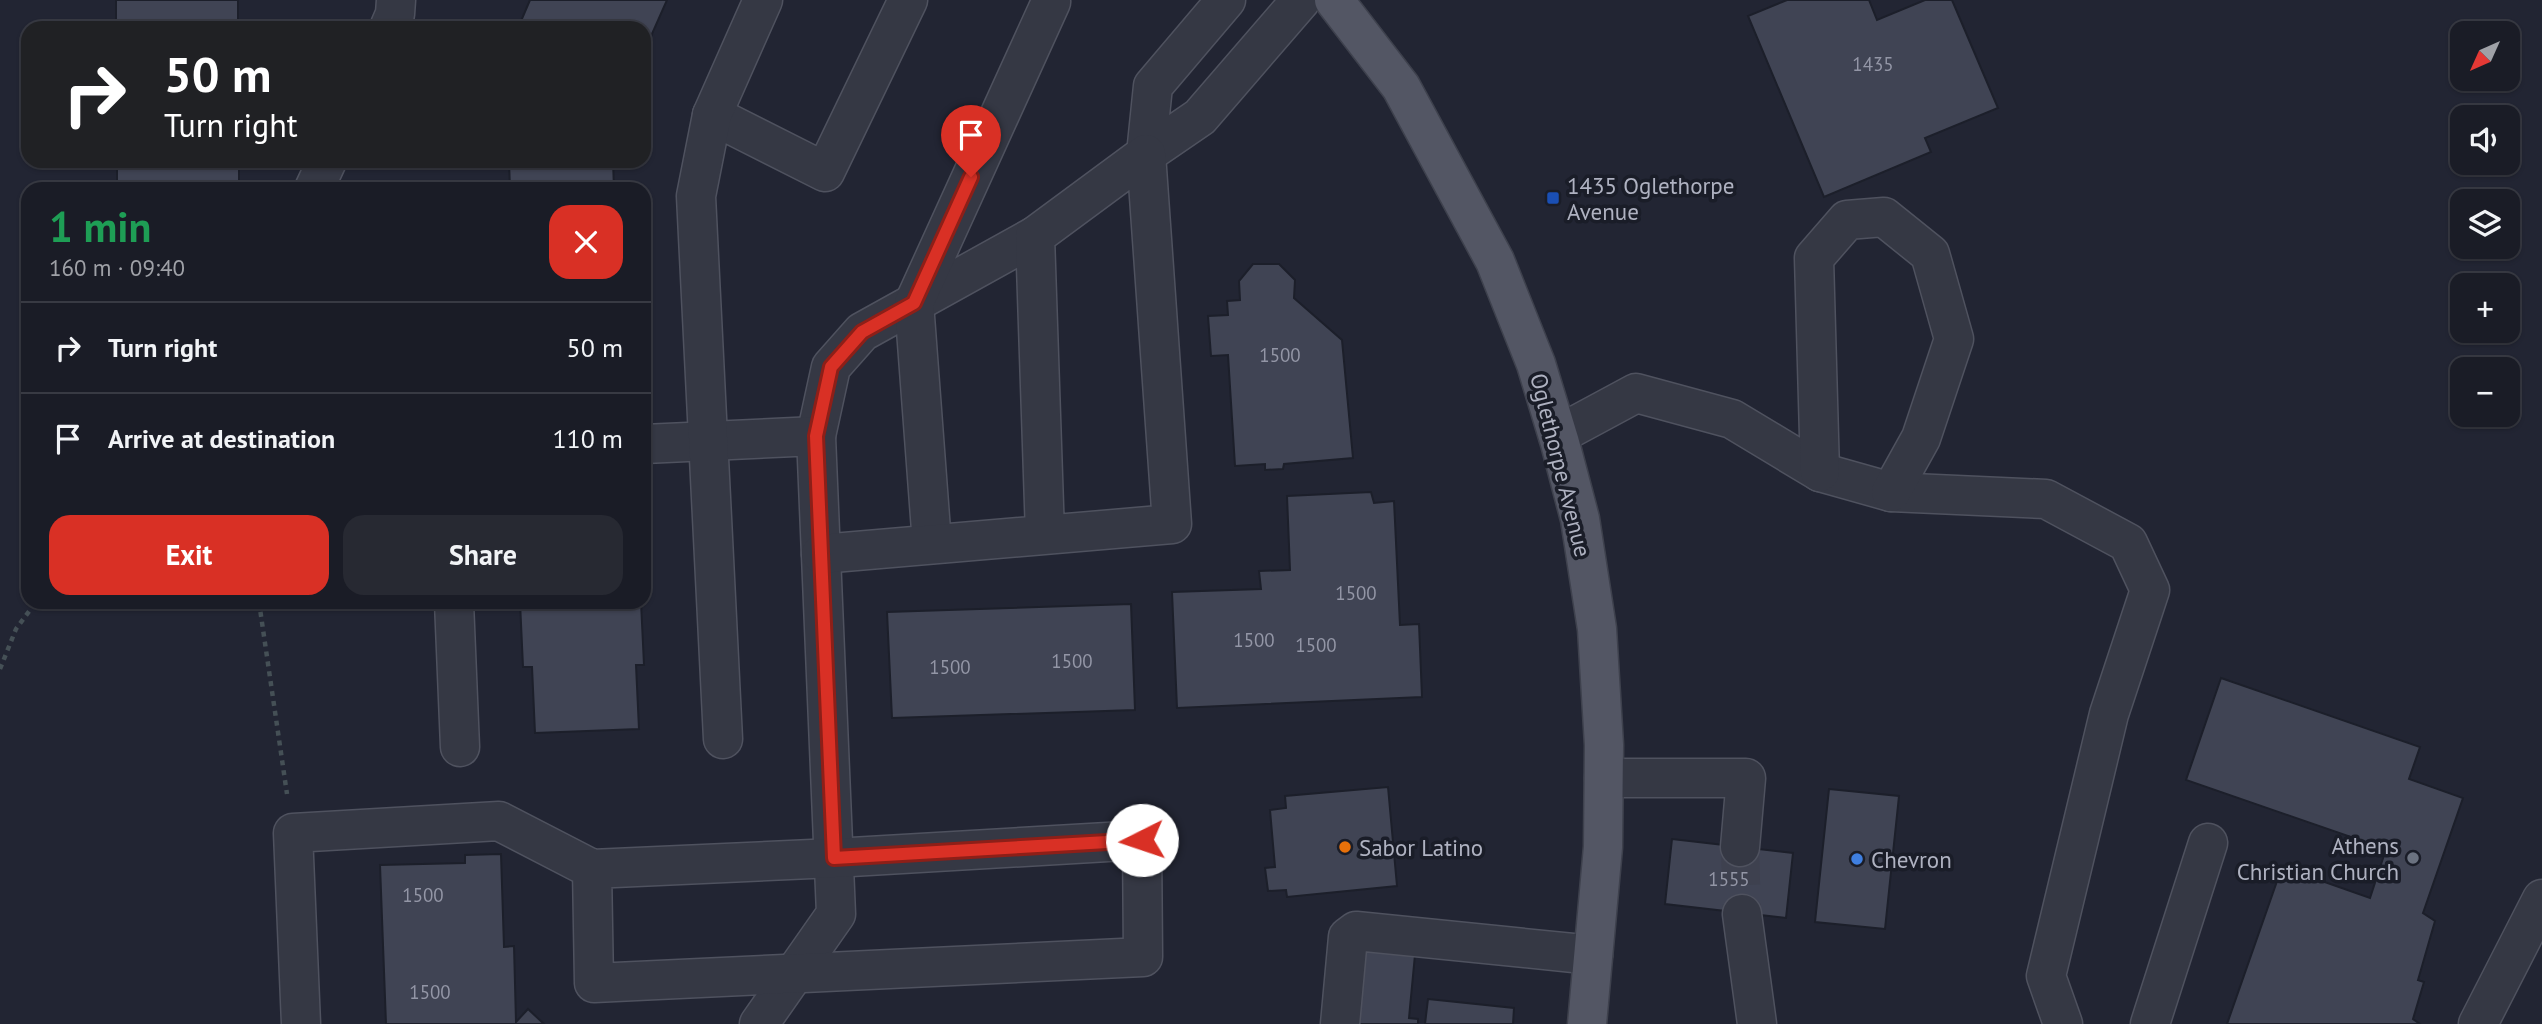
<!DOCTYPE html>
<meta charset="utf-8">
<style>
body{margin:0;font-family:"PT Sans",sans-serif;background:#272932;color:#f1f3f6;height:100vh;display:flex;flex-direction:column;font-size:26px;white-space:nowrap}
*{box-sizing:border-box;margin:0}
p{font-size:23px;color:#9fa1a7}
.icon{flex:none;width:38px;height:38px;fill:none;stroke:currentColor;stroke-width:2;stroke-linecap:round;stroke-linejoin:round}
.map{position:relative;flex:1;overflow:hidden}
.side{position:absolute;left:21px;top:182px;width:630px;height:427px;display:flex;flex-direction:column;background:#1a1c26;border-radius:21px;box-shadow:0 2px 5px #0004,0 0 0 2px #383a43}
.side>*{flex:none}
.top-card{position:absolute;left:21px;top:21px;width:630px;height:147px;border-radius:21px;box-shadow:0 2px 5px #0004,0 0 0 2px #383a43;background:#202124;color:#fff;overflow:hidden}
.needle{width:46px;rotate:225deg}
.buttons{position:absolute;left:2450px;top:21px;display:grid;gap:14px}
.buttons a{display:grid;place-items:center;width:70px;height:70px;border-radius:14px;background:#1a1c26;box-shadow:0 2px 5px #0004,0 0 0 2px #383a43;font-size:35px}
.pin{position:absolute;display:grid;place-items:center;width:60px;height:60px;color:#fff;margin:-72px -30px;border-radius:50% 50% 50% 0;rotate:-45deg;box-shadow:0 0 7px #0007}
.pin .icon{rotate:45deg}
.me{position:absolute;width:77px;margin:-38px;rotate:266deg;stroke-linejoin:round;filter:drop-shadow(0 0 5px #0008)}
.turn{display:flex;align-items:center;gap:24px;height:147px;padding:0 28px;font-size:32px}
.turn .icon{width:91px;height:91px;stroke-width:2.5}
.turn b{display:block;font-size:49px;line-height:60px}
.round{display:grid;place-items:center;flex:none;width:74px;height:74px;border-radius:21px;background:#272932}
.head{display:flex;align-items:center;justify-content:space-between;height:119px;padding:0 28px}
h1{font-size:42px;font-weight:800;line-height:52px;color:#1e9e55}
.action{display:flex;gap:14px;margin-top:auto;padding:14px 28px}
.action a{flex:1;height:80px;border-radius:21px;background:#d93025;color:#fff;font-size:28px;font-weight:800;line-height:80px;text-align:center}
.action a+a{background:#272932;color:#f1f3f6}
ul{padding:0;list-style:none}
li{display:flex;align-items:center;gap:21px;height:91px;padding:0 28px;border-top:2px solid #383a43}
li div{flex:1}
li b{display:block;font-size:26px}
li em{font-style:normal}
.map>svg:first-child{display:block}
</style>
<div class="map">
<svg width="2542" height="1024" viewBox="0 0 2542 1024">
<rect width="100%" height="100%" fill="#222533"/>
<!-- building -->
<g fill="#404454" stroke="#1c1f2a" stroke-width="2">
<rect x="116" y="0" width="122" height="28"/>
<path d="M 530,0 L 667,0 L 644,52 L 644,28 L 518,28 Z"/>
<path d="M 1787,0 L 1869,0 L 1877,20 L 1925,0 L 1952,0 L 1998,108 L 1925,138 L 1931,152 L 1824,197 L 1748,16 Z"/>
<rect x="117" y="161" width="122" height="28"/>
<path d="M 509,161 L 613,161 L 614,189 L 510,189 Z"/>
<path d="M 1253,264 L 1279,264 L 1295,280 L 1294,298 L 1342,340 L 1353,458 L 1284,464 L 1283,469 L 1265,470 L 1265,464 L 1235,466 L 1228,355 L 1211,356 L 1208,316 L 1228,315 L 1227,301 L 1240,300 L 1239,281 Z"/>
<path d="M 1371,492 L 1374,503 L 1394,501 L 1400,625 L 1419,624 L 1422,697 L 1177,708 L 1172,592 L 1261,589 L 1259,571 L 1290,570 L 1287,496 Z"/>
<path d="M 520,602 L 641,602 L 644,665 L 636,665 L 639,729 L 535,733 L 532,667 L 523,667 Z"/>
<path d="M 1131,604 L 1135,710 L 892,718 L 887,612 Z"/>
<path d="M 2221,678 L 2420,747 L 2409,779 L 2463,798 L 2423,913 L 2435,921 L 2418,980 L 2424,982 L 2413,1019 L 2420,1024 L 2227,1024 L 2282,867 L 2370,898 L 2386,849 L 2186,780 Z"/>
<path d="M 1388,787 L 1397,886 L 1287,897 L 1286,890 L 1268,891 L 1265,868 L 1275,867 L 1270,810 L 1286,808 L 1285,796 Z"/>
<path d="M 1829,789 L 1899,796 L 1885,929 L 1815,922 Z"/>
<path d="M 1672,839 L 1793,853 L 1786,918 L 1665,904 Z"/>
<path d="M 501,854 L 504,947 L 514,946 L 516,1022 L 528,1009 L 544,1024 L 386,1024 L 380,865 L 465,863 L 465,855 Z"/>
<path d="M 1359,938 L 1416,944 L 1409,1018 L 1418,1019 L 1418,1024 L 1351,1024 Z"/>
<path d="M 1428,999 L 1514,1008 L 1513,1024 L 1425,1024 Z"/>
</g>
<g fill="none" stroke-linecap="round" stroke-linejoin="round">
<!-- minor-tunnel -->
<path stroke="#3e414f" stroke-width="38" stroke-dasharray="38 19" stroke-linecap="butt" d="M 1740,847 L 1742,914"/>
<defs>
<g id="minor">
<path d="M 1226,0 L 1153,86 L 1146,154 L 1200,117 L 1301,0"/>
<path d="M 389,28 L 395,14 L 396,0"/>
<path d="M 712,115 L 825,172 L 908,0"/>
<path d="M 314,189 L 327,161"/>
<path d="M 1558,435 L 1636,393 L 1732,419 L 1820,472 L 1891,492 L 2046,499 L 2128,543 L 2150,590 L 2109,714 L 2046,976 L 2063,1024"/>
<path d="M 816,436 L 831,367 L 862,332 L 1035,236"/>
<path d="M 644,444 L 816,436 L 836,914 L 759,1024"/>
<path d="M 1820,472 L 1814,258 L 1847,220 L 1884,217 L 1930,254 L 1954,339 L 1921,438 L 1891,492"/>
<path d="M 932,544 L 914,303 L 1051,2 L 1050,0"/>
<path d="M 821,554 L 1172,524 L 1146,154 L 1035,236 L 1045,535"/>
<path d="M 454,602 L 460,747"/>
<path d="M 723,739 L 696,196 L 712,115 L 763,0"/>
<path d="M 1604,778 L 1746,778 L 1740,847"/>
<path d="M 1742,914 L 1757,1024"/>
<path d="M 301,1024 L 293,833 L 499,821 L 592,869 L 834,858 L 1142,840 L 1143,957 L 594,983 L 592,869"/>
<path d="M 1340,1024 L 1348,937 L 1356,931 L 1593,955"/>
<path d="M 2150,1024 L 2208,843"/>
<path d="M 2478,1024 L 2542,899"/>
</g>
<path id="major" d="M 1334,0 L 1401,87 L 1495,261 L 1536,364 L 1560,443 L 1580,519 L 1597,629 L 1604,745 L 1603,847 L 1587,1024"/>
</defs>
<!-- minor casing -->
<use href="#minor" stroke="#4f525f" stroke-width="41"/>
<!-- major casing -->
<use href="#major" stroke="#3e414d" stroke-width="41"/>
<!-- path -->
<g stroke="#455056" stroke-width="4.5" stroke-dasharray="5 5" stroke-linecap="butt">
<path d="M 259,602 L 287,794"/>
<path d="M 0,669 L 16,629 L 36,602"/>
</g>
<!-- minor -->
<use href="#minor" stroke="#353844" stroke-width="38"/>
<!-- major -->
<use href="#major" stroke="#535664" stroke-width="38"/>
</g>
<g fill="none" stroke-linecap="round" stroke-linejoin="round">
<defs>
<path id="route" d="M 971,177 L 914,303 L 862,332 L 831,367 L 816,436 L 834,858 L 1142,840"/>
</defs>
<!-- route casing -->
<use href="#route" stroke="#8d1f18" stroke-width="18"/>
<!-- route -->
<use href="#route" stroke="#d93025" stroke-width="12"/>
</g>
<!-- markers -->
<rect fill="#1a4fb4" stroke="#1a1d28" stroke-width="2.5" x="1546" y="191" width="14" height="14" rx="3.5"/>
<circle fill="#e8710a" stroke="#1a1d28" stroke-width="2.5" cx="1345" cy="847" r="7"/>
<circle fill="#6b7280" stroke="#1a1d28" stroke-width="2.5" cx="2413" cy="858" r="7"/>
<circle fill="#3f7fe0" stroke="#1a1d28" stroke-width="2.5" cx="1857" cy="859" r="7"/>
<g text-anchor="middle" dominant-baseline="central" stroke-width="7" stroke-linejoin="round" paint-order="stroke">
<!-- number labels -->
<g font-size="19" fill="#9396a6">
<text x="1873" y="64">1435</text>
<text x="1280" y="355">1500</text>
<text x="1356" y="593">1500</text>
<text x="1254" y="640">1500</text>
<text x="1316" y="645">1500</text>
<text x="1072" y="661">1500</text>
<text x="950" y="667">1500</text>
<text x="1729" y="879">1555</text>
<text x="423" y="895">1500</text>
<text x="430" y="992">1500</text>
</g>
<!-- poi labels -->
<g font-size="23" fill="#afb2c1" stroke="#1a1d28" text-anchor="start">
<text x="1567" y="185">1435 Oglethorpe<tspan x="1567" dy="26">Avenue</tspan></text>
<text x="2399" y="845" text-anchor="end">Athens<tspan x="2399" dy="26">Christian Church</tspan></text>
<text x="1359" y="847">Sabor Latino</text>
<text x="1871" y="859">Chevron</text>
</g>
<!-- street labels -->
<g font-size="23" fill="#afb2c1" stroke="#1a1d28">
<text transform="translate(1561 465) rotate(76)">Oglethorpe Avenue</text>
</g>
</g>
</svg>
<div class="buttons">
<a><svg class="needle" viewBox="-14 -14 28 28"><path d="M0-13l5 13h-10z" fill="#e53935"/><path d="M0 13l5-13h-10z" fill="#9fa1a7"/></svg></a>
<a><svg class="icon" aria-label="sound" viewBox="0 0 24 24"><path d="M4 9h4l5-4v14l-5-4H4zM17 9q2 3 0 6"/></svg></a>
<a><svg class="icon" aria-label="layers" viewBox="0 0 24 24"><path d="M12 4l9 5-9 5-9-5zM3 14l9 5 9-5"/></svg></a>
<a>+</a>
<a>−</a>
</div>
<div class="pin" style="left:971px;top:177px;background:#d93025"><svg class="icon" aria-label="arrive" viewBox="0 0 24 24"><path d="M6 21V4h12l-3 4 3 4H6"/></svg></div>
<svg class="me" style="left:1142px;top:840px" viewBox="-20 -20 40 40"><circle r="19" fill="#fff"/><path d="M0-13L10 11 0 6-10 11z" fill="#d93025"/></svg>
<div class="top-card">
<div class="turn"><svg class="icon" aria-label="right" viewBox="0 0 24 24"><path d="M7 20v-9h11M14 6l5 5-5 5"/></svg><div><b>50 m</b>Turn right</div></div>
</div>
<section class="side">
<div class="head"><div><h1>1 min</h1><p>160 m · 09:40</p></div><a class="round" style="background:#d93025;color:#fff"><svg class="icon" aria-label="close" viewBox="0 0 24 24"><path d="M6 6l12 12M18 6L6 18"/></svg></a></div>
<ul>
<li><svg class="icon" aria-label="right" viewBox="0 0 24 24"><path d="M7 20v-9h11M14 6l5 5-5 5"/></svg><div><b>Turn right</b></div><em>50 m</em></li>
<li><svg class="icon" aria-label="arrive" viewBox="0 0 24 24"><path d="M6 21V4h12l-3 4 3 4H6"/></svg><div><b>Arrive at destination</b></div><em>110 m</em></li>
</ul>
<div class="action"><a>Exit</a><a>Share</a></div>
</section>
</div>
